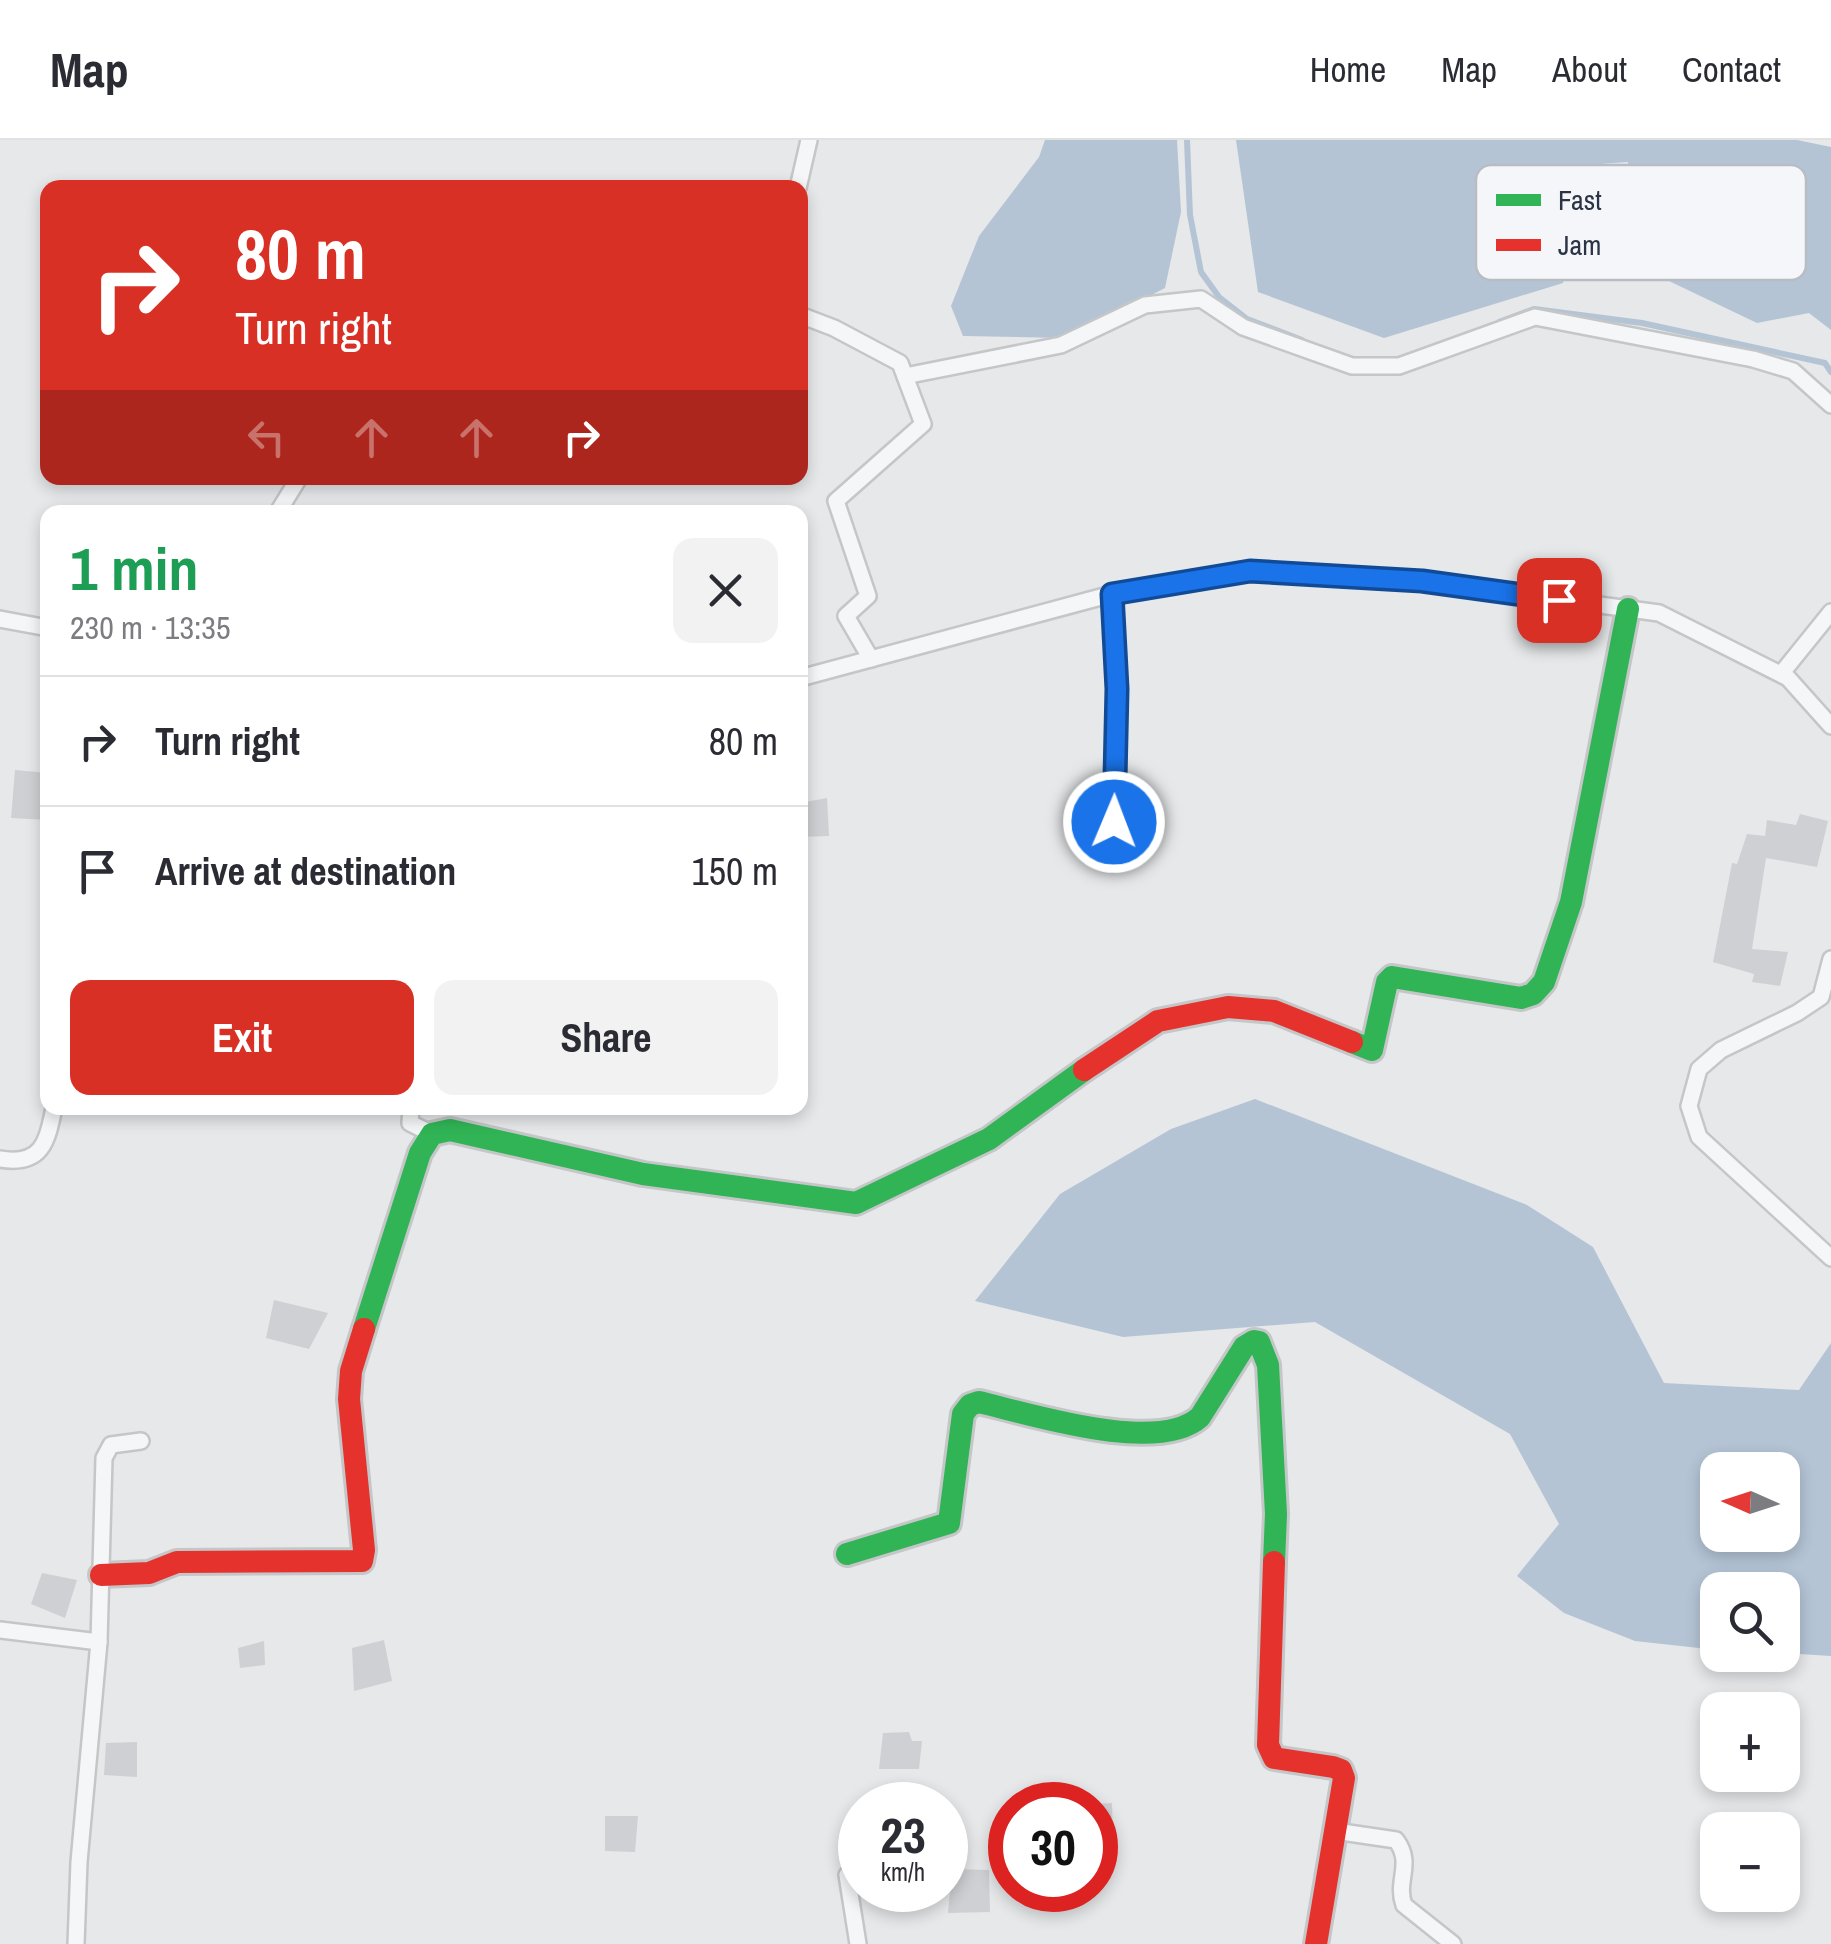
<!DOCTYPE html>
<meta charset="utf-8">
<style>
body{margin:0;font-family:"Archivo Narrow",sans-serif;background:#f2f2f3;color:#2b2b33;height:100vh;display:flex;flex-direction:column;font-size:38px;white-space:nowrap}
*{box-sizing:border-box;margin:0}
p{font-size:32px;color:#7c7c81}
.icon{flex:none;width:55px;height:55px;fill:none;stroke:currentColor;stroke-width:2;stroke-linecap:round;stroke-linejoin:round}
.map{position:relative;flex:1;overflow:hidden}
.details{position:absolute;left:40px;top:365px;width:768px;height:610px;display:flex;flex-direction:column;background:#fff;border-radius:20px;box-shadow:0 5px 15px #0003}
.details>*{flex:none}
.hud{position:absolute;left:40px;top:40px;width:768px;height:305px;border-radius:20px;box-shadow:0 5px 15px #0003;background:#d93025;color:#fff;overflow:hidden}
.needle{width:65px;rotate:273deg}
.controls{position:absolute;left:1700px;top:1312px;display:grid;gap:20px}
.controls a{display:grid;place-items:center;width:100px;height:100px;border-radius:20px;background:#fff;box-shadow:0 5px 15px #0003;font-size:50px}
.speed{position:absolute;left:838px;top:1642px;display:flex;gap:20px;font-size:50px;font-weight:700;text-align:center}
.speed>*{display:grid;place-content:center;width:130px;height:130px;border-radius:50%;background:#fff;box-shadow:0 5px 15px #0003;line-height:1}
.speed small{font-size:25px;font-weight:400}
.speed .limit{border:15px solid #d22;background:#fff;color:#111}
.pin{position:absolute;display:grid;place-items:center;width:85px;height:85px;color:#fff;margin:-42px;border-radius:20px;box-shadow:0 5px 15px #0006}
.me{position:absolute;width:110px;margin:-55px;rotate:1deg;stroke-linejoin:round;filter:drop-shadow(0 0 8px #0008)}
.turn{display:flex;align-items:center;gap:35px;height:210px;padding:0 30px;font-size:45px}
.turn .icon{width:130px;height:130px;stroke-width:2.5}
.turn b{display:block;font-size:70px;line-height:85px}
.lanes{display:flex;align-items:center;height:95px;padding:0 30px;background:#0003;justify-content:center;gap:50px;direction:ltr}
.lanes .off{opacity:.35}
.round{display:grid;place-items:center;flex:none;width:105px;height:105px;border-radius:20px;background:#f2f2f3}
.overview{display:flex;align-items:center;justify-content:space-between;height:170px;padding:0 30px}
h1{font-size:60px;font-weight:700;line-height:75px;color:#1e9e55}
.cta{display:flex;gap:20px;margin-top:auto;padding:20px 30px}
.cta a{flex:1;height:115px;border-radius:20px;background:#d93025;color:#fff;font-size:40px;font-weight:700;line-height:115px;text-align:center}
.cta a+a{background:#f2f2f3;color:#2b2b33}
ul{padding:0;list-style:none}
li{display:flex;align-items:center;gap:30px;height:130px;padding:0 30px;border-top:2px solid #e1e1e2}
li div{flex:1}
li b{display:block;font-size:38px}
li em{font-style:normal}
header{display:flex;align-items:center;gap:60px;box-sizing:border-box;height:140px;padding:0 50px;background:#fff;border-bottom:2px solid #e1e1e2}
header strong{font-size:48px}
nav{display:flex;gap:55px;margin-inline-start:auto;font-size:35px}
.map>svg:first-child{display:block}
</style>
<header>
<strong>Map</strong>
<nav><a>Home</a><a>Map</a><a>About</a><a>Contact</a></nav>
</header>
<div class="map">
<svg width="1831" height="1804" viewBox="0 0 1831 1804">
<rect width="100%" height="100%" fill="#e6e8ea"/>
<!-- water -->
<g fill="#b4c4d5" fill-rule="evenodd">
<path d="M 1045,0 L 1177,0 L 1181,72 L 1165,148 L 1067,198 L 963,196 L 951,166 L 979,96 L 1039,17 Z"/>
<path d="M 1236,0 L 1797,0 L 1831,7 L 1831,190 L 1809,173 L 1757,183 L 1648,131 L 1633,86 L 1628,22 L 1586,25 L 1563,143 L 1384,198 L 1258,152 Z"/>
<path d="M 1255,959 L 1527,1065 L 1593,1107 L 1664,1243 L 1799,1250 L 1831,1203 L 1831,1516 L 1783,1513 L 1782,1450 L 1718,1450 L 1717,1510 L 1635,1501 L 1564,1473 L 1517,1436 L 1559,1384 L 1510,1294 L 1315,1182 L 1123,1197 L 975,1161 L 1060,1054 L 1171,989 ZM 1718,1330 L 1782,1330 L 1782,1395 L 1718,1395 Z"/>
</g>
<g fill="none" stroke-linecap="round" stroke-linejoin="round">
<!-- stream -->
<g stroke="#b4c4d5" stroke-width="6">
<path d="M 1187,0 L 1190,75 L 1201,132 L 1219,157 L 1247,179 L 1302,200"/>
<path d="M 1499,182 L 1534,169 L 1642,183 L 1825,223 L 1831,232"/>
</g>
</g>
<!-- building -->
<g fill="#ced0d3">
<path d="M 15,630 L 48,633 L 48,680 L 11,678 Z"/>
<path d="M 827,658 L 829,696 L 800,697 L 800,663 Z"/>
<path d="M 1800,674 L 1828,681 L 1817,727 L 1766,718 L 1752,809 L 1788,812 L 1780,846 L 1752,842 L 1754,834 L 1713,822 L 1732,723 L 1737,724 L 1747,694 L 1765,696 L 1767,680 L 1796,685 Z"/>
<path d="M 274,1160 L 328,1173 L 309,1209 L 266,1198 Z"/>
<path d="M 42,1433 L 77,1440 L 65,1478 L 31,1464 Z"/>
<path d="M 384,1500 L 392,1541 L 354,1551 L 352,1508 Z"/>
<path d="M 264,1501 L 265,1525 L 240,1528 L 238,1508 Z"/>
<path d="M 909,1592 L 912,1601 L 922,1601 L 919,1629 L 879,1629 L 883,1593 Z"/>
<path d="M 137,1602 L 137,1637 L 104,1635 L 106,1603 Z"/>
<path d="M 1112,1663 L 1113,1698 L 1095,1697 L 1095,1664 Z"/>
<path d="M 605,1676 L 638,1676 L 635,1712 L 605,1711 Z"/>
<path d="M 952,1729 L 989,1730 L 990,1772 L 948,1773 Z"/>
</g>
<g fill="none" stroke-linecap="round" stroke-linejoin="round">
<defs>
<g id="street">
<path d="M 798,48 L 809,0"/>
<path d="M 800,175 L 834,188 L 900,223 L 923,284 L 836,361 L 868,456 L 846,476 L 871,519"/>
<path d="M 905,236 L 1061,205 L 1145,165 L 1201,159 L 1243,187 L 1352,226 L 1399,226 L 1535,177 L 1753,219 L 1793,231 L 1831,265"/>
<path d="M 278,372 L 299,338"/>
<path d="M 1112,454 L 1117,549 L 1113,715"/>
<path d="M 0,479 L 48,488"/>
<path d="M 1781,534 L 1831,472"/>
<path d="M 800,538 L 1112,454 L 1251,431 L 1422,441 L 1659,473 L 1788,538 L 1831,586"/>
<path d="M 1831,819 L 1821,857 L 1797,873 L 1721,910 L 1699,929 L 1689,966 L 1699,997 L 1831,1118"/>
<path d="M 411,968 L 410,983 L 432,994"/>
<path d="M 0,1019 C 42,1026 47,1002 54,968"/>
<path d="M 0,1490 L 99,1502"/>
<path d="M 1335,1691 L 1396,1700 C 1414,1724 1395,1741 1404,1765 L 1453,1804"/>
<path d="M 847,1735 L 858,1804"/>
<path d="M 76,1804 L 79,1722 L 99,1502 L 104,1318 L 111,1305 L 141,1301"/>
</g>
<g id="fast">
<path d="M 1352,902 L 1372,910 L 1387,842 L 1392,837 L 1521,858 L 1533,854 L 1544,842 L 1571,762 L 1628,469"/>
<path d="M 364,1189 L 420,1013 L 432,994 L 450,990 L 643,1034 L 856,1063 L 989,999 L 1084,930"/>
<path d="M 847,1414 L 949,1383 L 963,1274 L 970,1265 L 979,1262 C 1030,1274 1158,1315 1200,1277 L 1244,1207 L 1254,1201 L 1259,1202 L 1268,1225 L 1276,1374 L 1274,1422"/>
</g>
<g id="jam">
<path d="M 1084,930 L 1158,881 L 1228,867 L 1274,871 L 1352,902"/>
<path d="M 1274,1422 L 1268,1605 L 1274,1618 L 1333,1627 L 1341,1630 L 1344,1638 L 1316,1804"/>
<path d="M 101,1435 L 149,1433 L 177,1422 L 362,1421 L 364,1410 L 349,1259 L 351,1231 L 364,1189"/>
</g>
</defs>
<!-- street casing -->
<use href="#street" stroke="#c4c6c8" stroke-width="20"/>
<!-- fast casing -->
<use href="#fast" stroke="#c4c6c8" stroke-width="28"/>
<!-- jam casing -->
<use href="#jam" stroke="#c4c6c8" stroke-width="28"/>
<!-- street -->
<use href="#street" stroke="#f5f6f7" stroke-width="15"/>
<!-- fast -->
<use href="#fast" stroke="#30b455" stroke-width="22"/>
<!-- jam -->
<use href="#jam" stroke="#e5322d" stroke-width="22"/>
</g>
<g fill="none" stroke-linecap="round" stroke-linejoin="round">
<defs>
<path id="route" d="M 1114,682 L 1117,549 L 1112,454 L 1250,431 L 1422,441 L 1559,460"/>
</defs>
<!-- route casing -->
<use href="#route" stroke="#114b97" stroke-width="25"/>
<!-- route -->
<use href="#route" stroke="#1a73e8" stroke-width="18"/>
</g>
<!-- legend -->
<rect x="1476" y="25" width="330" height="115" rx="15" fill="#f4f6f9" stroke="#b8bcc3" stroke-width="2.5"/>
<rect x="1496" y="54" width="45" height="12" fill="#30b455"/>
<rect x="1496" y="99" width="45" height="12" fill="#e5322d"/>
<g font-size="28" fill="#2b3445">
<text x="1558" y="70">Fast</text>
<text x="1558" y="115">Jam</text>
</g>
</svg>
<div class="controls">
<a><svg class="needle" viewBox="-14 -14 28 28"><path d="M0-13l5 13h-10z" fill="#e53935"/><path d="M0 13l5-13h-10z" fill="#7c7c81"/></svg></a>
<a><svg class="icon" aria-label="search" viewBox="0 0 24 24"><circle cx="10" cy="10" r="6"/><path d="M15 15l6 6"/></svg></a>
<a>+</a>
<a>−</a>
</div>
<div class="speed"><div>23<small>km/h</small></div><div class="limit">30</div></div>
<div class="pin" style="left:1559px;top:460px;background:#d93025"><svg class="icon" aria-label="arrive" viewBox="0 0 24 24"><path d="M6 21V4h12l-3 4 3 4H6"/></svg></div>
<svg class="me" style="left:1114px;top:682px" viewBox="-20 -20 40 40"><circle r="17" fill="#1a73e8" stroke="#fff" stroke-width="3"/><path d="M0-11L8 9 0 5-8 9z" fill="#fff"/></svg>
<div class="hud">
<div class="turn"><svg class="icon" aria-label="right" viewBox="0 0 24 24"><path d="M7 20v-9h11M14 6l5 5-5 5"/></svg><div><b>80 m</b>Turn right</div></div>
<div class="lanes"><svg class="icon off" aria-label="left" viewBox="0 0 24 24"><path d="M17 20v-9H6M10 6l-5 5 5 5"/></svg><svg class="icon off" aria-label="ahead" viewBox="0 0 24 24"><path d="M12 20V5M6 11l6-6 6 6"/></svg><svg class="icon off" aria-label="ahead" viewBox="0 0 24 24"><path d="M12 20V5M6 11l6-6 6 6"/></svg><svg class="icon" aria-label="right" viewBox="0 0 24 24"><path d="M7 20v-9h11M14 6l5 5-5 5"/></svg></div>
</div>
<section class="details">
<div class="overview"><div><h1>1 min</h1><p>230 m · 13:35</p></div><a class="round"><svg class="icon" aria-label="close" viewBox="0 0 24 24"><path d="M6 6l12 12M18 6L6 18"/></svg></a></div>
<ul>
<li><svg class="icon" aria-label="right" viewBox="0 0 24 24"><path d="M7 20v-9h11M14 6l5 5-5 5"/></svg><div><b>Turn right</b></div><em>80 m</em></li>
<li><svg class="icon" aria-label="arrive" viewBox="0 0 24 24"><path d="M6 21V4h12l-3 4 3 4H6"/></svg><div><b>Arrive at destination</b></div><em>150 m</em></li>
</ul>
<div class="cta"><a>Exit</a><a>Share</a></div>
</section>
</div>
